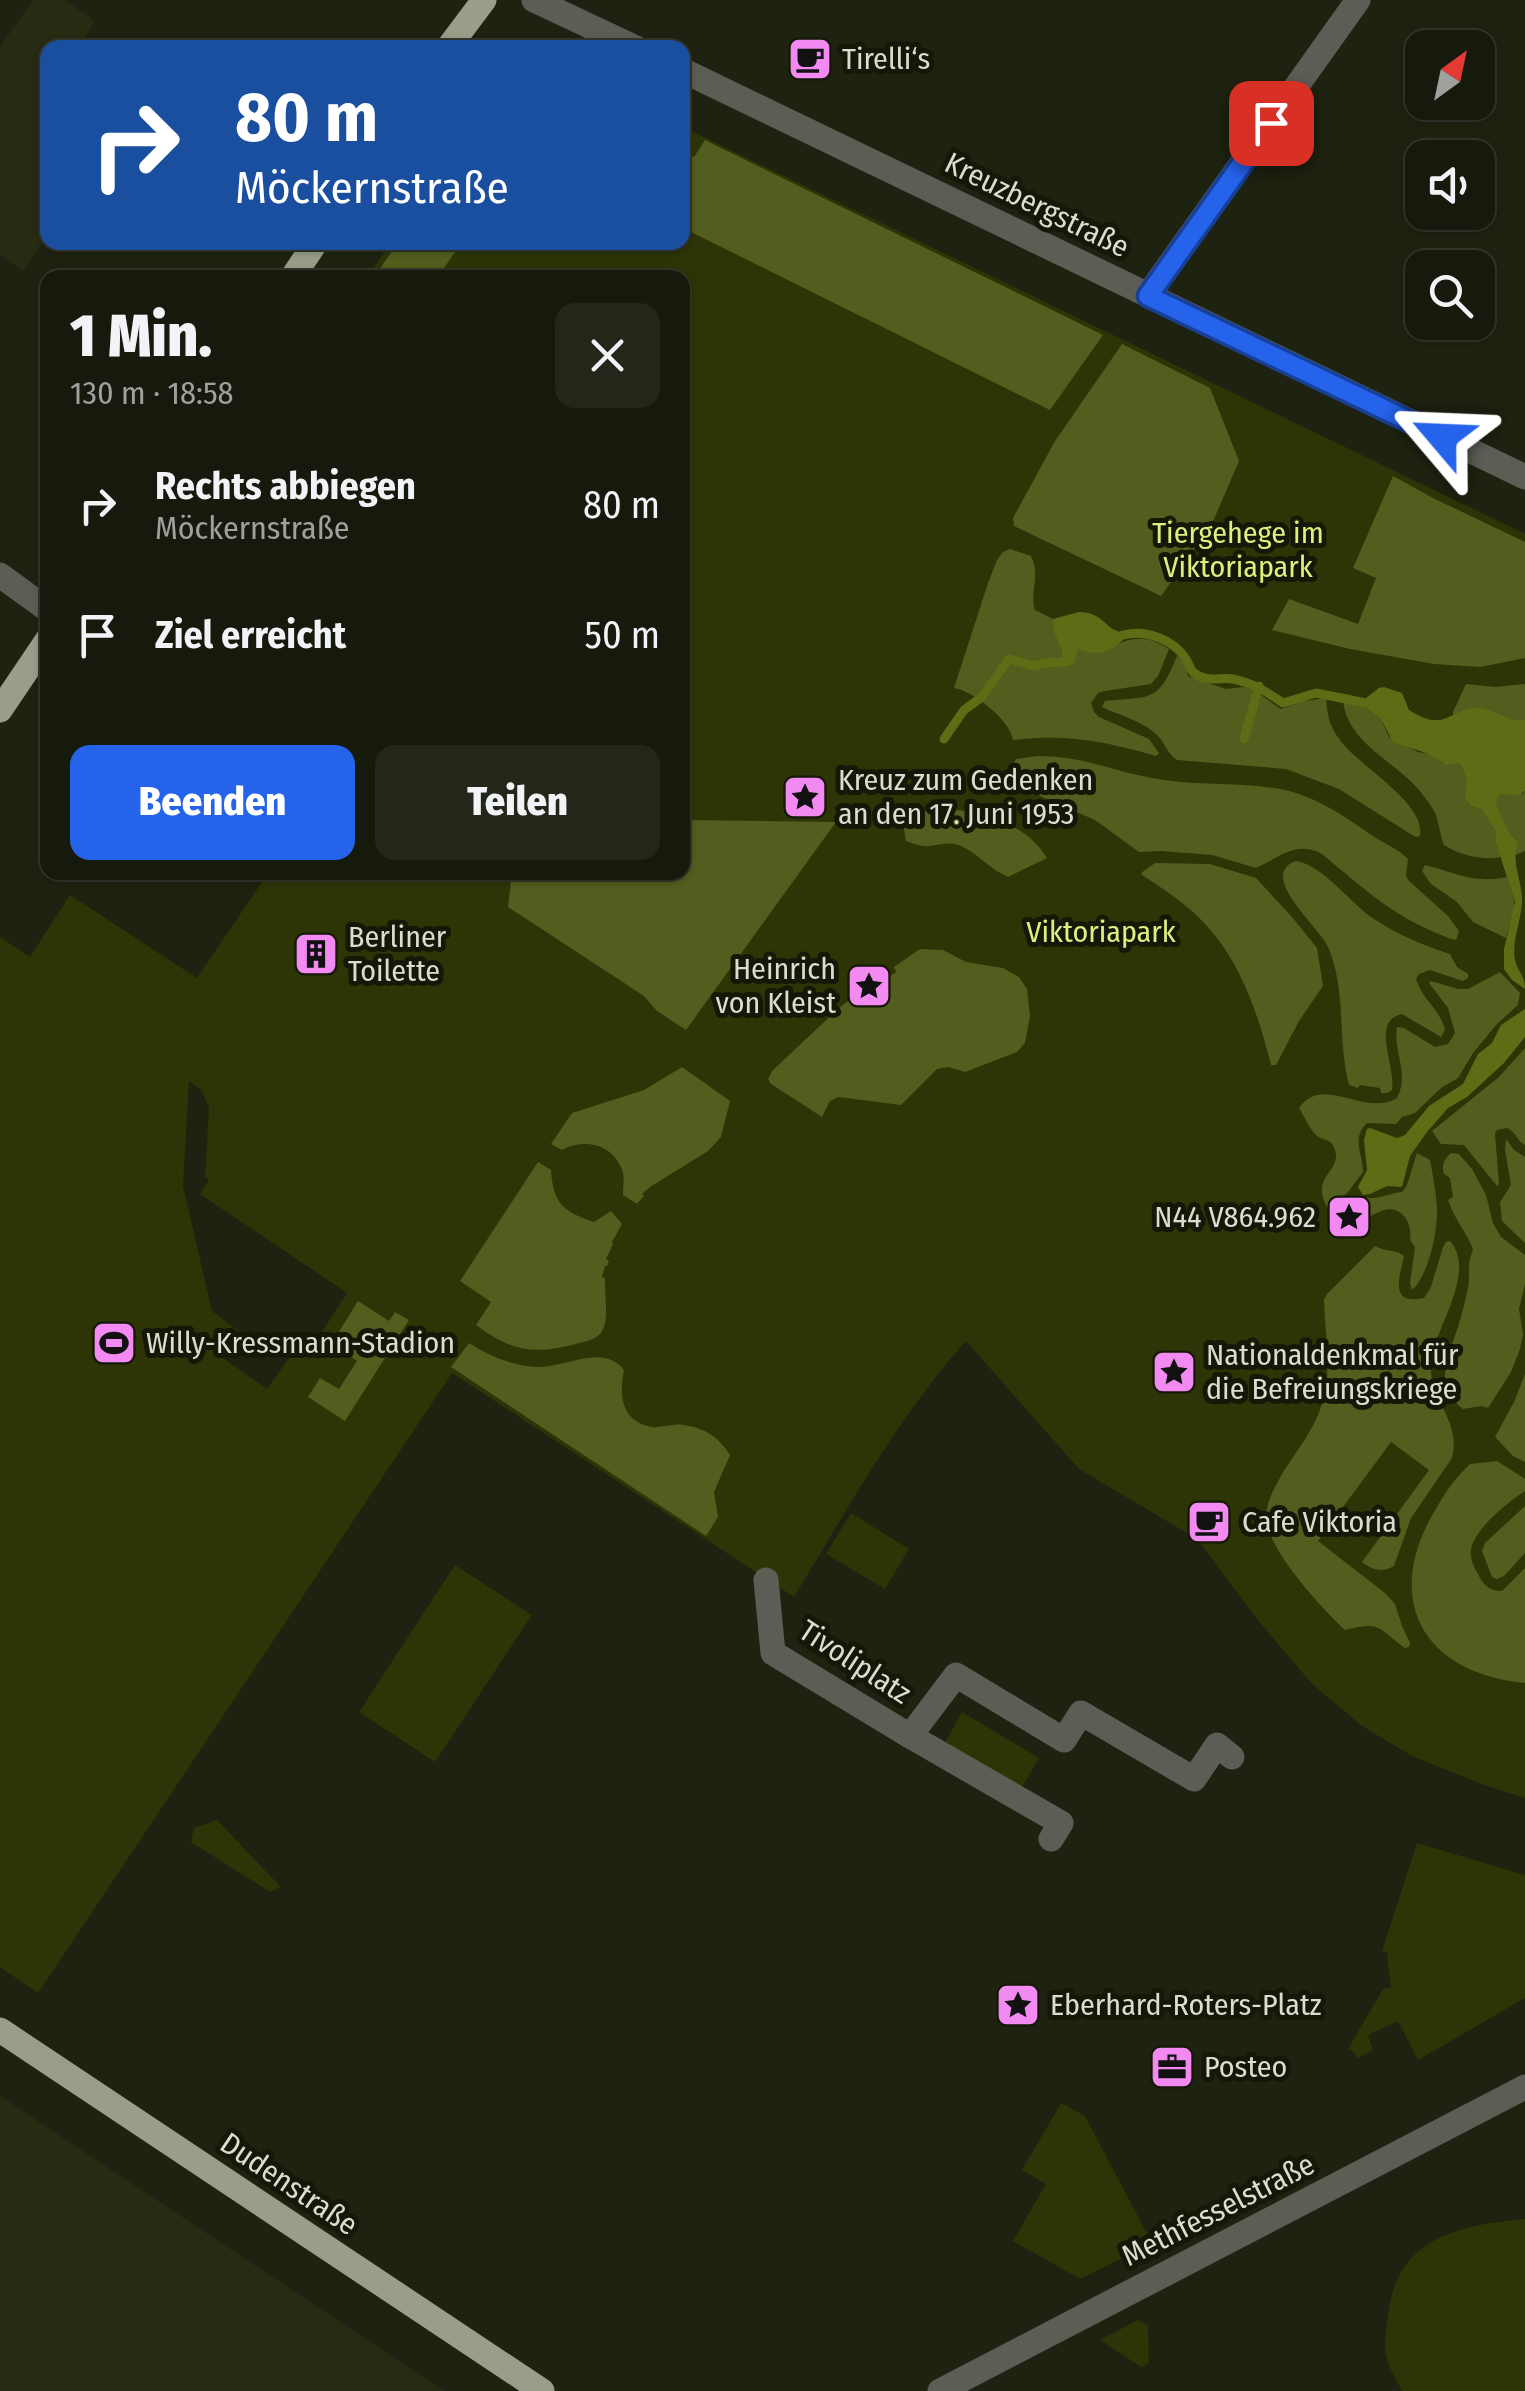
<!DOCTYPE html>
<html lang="de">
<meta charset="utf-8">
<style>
body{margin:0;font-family:"Fira Sans Condensed",sans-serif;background:#23271a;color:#f1f3f6;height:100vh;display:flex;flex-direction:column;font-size:38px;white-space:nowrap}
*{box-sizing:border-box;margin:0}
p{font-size:32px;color:#9ea19d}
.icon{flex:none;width:55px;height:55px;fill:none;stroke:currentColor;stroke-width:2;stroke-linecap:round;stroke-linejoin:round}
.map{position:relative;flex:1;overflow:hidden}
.drawer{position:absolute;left:40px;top:270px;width:650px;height:610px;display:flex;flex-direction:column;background:#161a0c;border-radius:20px;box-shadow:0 2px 8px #0004,0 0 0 2px #35382d}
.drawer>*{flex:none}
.top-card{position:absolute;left:40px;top:40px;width:650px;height:210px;border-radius:20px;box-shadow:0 2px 8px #0004,0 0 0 2px #35382d;background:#1a4fa0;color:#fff;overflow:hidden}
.needle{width:65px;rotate:33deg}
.tools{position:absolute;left:1405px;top:30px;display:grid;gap:20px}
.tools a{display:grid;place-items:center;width:90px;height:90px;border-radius:20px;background:#161a0c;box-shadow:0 2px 8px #0004,0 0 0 2px #35382d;font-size:50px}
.pin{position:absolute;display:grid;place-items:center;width:85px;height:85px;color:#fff;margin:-42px;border-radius:20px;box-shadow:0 5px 15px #0006}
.me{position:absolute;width:110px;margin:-55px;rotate:296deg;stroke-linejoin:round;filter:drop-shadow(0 0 8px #0008)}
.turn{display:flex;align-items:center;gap:35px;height:210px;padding:0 30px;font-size:45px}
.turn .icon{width:130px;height:130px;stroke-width:2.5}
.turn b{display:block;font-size:70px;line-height:85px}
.round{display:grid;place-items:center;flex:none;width:105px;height:105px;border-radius:20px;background:#23271a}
.summary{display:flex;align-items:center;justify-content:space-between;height:170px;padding:0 30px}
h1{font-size:60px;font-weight:800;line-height:75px}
.action{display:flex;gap:20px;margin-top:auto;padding:20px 30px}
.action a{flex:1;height:115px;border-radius:20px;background:#2563eb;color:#fff;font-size:40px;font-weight:800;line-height:115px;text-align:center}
.action a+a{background:#23271a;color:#f1f3f6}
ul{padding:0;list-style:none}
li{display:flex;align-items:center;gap:30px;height:130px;padding:0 30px}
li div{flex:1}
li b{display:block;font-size:38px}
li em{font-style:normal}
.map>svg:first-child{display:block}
</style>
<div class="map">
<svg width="1525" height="2391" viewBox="0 0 1525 2391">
<rect width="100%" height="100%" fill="#1e2210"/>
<!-- built -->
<g fill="#272b12">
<path d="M 33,0 L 65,0 L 95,21 L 79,47 L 48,48 L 47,237 L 23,271 L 0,255 L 0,47 Z"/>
<path d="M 0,2096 L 432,2383 L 444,2391 L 0,2391 Z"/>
</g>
<!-- green -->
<g fill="#2d3406" fill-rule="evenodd">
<path d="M 683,127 L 1525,534 L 1525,1798 L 1484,1785 L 1412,1756 L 1362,1726 L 1312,1684 L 1256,1618 L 1197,1539 L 1079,1469 L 966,1341 C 898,1417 847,1510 794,1597 L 452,1373 L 38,1993 L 0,1967 L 0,937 L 30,957 L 70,895 L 197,978 L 268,873 L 682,872 L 682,278 L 367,277 L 391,243 L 682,242 ZM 189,1081 L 201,1090 L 209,1107 L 205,1177 L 209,1180 L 200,1194 L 347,1293 L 312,1347 L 306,1334 L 267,1389 L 220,1356 L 237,1330 L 212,1311 L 183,1186 Z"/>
<path d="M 851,1513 L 909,1549 L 885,1589 L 826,1554 Z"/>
<path d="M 455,1565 L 532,1615 L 435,1762 L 359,1712 Z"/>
<path d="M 962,1712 L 1039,1758 L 1021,1789 L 944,1744 Z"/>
<path d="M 216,1820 L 217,1820 L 281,1887 L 270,1892 L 191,1842 L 194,1828 Z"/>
<path d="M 1417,1843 L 1525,1875 L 1525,1998 L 1418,2060 L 1398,2021 L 1368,2035 L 1373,2050 L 1357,2058 L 1354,2052 L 1348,2049 L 1383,1989 L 1391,1987 L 1387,1959 L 1388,1953 L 1382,1951 Z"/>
<path d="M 1061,2103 L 1085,2116 L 1152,2243 L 1080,2279 L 1013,2241 L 1046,2184 L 1022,2170 Z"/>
<path d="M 1525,2219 L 1525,2391 L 1402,2391 C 1397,2380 1388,2367 1386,2355 C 1383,2343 1387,2328 1388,2316 C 1396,2238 1458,2225 1525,2219 Z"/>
<path d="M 1138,2320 L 1148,2326 L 1149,2363 L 1141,2367 L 1100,2340 Z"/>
</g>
<!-- forest -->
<g fill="#535d1e">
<path d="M 705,140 L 1103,335 L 1050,410 L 683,228 L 683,152 L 694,157 Z"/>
<path d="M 398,243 L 398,242 L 461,243 L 438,277 L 374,277 Z"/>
<path d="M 1122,344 L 1210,388 L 1239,461 L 1211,526 L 1161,596 L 1014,526 L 1013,518 L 1055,441 Z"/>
<path d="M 1393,476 L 1433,498 L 1525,542 L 1525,658 L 1480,667 L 1434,664 L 1350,649 L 1272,630 L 1289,599 L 1358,624 L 1376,578 L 1353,568 Z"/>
<path d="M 1010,549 L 1031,556 C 1041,577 1029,592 1035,610 L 1053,619 C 1052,635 1062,643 1062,657 L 1070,666 L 1078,649 C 1115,658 1128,622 1169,649 L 1158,676 L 1151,684 L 1105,691 L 1098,693 L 1091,703 L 1094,712 L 1099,717 L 1149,739 L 1159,753 L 1156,756 C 1102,741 1069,734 1013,740 C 1011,721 972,690 954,688 L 988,583 L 997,560 L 1003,552 Z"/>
<path d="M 1177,656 L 1185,664 L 1188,676 L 1226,689 L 1243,687 L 1252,689 L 1281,709 L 1304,701 L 1326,698 C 1327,712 1329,724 1337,736 C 1355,765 1426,801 1420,836 L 1416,837 L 1409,833 L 1339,789 L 1286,769 L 1177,760 C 1167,754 1165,742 1156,734 C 1141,720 1120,716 1102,707 L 1105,701 C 1152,696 1158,703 1177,656 Z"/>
<path d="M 1466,684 L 1495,687 L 1525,684 L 1525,720 C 1493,722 1490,699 1453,717 L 1453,712 Z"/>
<path d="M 1343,701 L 1366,708 L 1381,719 L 1389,737 L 1418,752 L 1438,756 L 1443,763 L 1456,763 L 1461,765 L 1467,781 L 1496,832 L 1495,840 L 1501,857 C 1483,861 1460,855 1444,845 C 1440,835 1439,824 1436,815 C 1432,806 1424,796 1418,789 C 1393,760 1348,743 1343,701 Z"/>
<path d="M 1038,756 C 1084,756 1114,772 1158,779 C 1196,786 1235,782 1274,788 C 1310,793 1340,813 1370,834 C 1382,843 1398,848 1408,859 L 1406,876 L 1409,881 L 1448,916 L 1459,931 L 1456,940 L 1451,939 C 1393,917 1368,892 1322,854 C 1296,840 1280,857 1256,868 L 1212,855 L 1161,851 L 1139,852 L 1095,820 L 1033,793 L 1015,782 L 1009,772 L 1016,759 Z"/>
<path d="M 1525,791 L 1525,851 L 1515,855 L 1517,840 C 1508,834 1494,811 1495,801 C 1496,798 1498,796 1499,794 L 1523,794 Z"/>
<path d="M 937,807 C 978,812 1024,820 1047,858 L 1008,877 C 989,869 976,852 961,846 C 949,841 941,845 929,846 C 920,847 913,843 906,841 L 904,829 C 913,816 921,812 937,807 Z"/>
<path d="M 683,820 L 836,822 L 686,1030 L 657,1011 L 644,996 L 508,907 L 512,873 L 682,872 Z"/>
<path d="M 1296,861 C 1321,864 1350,902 1371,917 C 1396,934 1422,945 1450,954 L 1457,967 L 1468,974 L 1468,978 L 1463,981 L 1430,970 L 1419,974 L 1416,979 C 1422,999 1438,1007 1445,1029 L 1441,1037 L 1402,1014 C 1370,1021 1396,1065 1392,1090 L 1387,1093 L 1381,1093 L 1380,1088 L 1360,1085 L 1358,1088 L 1349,1085 C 1337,1040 1347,991 1328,947 C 1320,928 1256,875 1296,861 Z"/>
<path d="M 1155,863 L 1210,864 L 1256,878 L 1292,917 L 1317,948 L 1323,986 L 1299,1021 L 1276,1065 L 1271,1065 C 1256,1006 1236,947 1187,907 C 1173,895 1157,885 1142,875 L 1141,873 Z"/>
<path d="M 1425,865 C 1457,873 1473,884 1507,877 C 1509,886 1514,895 1514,903 C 1515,916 1508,927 1506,938 L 1473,922 L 1457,902 L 1431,884 L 1422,871 Z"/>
<path d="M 920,949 L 943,950 L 966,962 L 1003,968 L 1019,977 L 1027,989 L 1030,1016 L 1025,1043 L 1017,1052 L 965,1072 L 948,1067 L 937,1069 L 901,1105 L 838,1097 L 830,1101 L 822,1117 L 771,1084 L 768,1079 L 772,1071 L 838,1009 L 879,976 L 883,981 L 896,972 L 894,967 Z"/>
<path d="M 1500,972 L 1520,993 L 1518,1005 L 1497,1024 L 1473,1053 L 1458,1078 L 1441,1088 L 1415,1113 L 1402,1117 L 1396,1124 L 1367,1123 C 1351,1138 1363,1154 1363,1172 L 1348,1192 L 1328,1209 C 1309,1176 1342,1172 1335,1150 C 1332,1139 1325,1141 1317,1136 C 1310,1130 1304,1116 1299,1108 C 1323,1073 1365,1118 1397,1098 C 1410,1073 1393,1053 1397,1027 L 1404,1028 L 1435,1047 L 1448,1044 L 1455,1033 L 1448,1008 L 1429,983 L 1431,981 L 1458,989 L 1468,989 Z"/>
<path d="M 1525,1048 L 1525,1145 C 1517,1141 1516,1132 1507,1128 L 1497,1130 L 1495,1134 L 1499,1184 L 1497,1186 L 1464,1145 L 1441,1144 L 1432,1131 L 1499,1077 Z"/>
<path d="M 682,1067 L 730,1101 L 721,1137 L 708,1151 L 650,1187 L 642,1194 L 644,1196 L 637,1204 L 623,1195 C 623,1187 625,1177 622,1170 C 613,1144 584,1138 562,1150 L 551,1144 L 572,1113 L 644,1090 Z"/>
<path d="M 1506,1139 L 1514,1150 L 1525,1157 L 1525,1243 L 1502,1221 L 1500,1202 L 1511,1185 L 1505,1150 Z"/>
<path d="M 1417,1153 L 1430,1160 C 1433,1176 1436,1192 1437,1208 C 1438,1230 1429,1275 1412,1290 L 1410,1283 L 1415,1247 L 1410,1240 C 1413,1223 1401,1203 1381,1211 C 1364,1218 1354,1229 1335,1216 L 1360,1195 C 1373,1203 1388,1193 1402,1192 L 1407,1185 Z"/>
<path d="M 1451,1153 L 1459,1154 L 1472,1169 L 1486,1195 L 1493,1223 L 1501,1237 L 1525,1255 L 1525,1284 L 1519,1309 L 1523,1334 L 1520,1349 L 1511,1372 L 1488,1408 L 1481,1406 L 1463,1409 C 1429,1383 1452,1351 1460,1320 C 1463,1310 1468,1291 1469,1281 C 1469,1266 1468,1264 1473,1249 C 1466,1231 1454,1219 1448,1200 L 1453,1197 L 1450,1178 L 1444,1174 C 1441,1166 1444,1159 1451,1153 Z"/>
<path d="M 538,1162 L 551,1170 C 553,1203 563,1212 594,1222 L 611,1211 L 622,1224 L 612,1242 L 613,1244 L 606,1259 L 609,1261 L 607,1266 L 605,1266 L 602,1277 L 605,1278 C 604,1293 610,1321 601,1333 C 594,1341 582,1342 572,1345 C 530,1355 510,1350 476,1325 L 491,1302 L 460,1281 Z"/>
<path d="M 1450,1241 C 1477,1272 1436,1326 1431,1361 C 1427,1399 1462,1420 1452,1458 L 1411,1518 L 1394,1566 C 1382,1573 1372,1570 1362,1562 L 1429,1470 L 1391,1442 L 1318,1541 L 1385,1593 L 1395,1604 L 1402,1626 L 1410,1643 L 1409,1647 L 1405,1648 C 1376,1627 1382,1621 1345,1630 C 1321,1607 1268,1551 1266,1517 C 1266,1502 1275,1487 1282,1474 C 1295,1453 1313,1431 1321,1407 C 1333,1371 1325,1337 1324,1300 L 1327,1294 L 1375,1246 C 1385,1252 1395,1249 1404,1256 C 1400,1276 1388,1306 1424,1298 L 1431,1287 L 1443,1247 L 1446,1242 Z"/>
<path d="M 358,1301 L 389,1321 L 395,1312 L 409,1320 L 345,1421 L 308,1397 L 320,1378 L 339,1389 L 357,1361 L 332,1343 Z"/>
<path d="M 469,1343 C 489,1356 511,1365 535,1367 C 563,1369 603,1342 624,1370 C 619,1395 621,1422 652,1427 C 663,1428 673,1423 684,1425 C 705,1428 719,1437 730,1455 L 714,1492 L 718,1517 L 706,1536 L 451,1367 Z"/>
<path d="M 1525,1374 L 1525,1462 L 1513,1456 L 1495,1437 L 1515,1400 Z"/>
<path d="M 1497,1461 L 1525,1479 L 1525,1491 C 1509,1501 1480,1525 1473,1543 C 1468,1553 1472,1564 1478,1574 C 1483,1585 1490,1591 1502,1591 L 1525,1568 L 1525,1683 C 1421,1673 1381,1597 1437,1507 C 1446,1491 1457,1476 1470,1464 Z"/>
<path d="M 1525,1506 L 1525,1553 L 1504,1576 L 1497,1579 L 1492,1577 L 1482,1551 L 1485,1543 Z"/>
</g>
<!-- water -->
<g fill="#606c15">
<path d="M 1079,612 C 1106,613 1104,630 1122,632 L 1123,640 C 1108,654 1097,656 1078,649 L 1074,663 L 1070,666 L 1062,657 C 1062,643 1051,634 1053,619 Z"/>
<path d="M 1384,687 L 1402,693 L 1409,710 C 1446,734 1449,708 1479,708 C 1495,709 1504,721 1525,720 L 1525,791 L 1520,795 L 1500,794 L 1495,803 C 1504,818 1504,831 1519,842 C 1510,858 1521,878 1522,897 C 1523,918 1511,939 1515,960 C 1518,973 1525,974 1525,989 L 1512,980 L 1504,969 L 1504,949 L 1515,902 L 1495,840 L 1496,832 L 1482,809 L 1472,806 L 1465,798 L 1467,781 L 1461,765 L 1456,763 L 1446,765 C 1432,752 1410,749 1393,742 L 1381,719 L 1366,708 L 1366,698 L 1379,688 Z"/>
<path d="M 1525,1009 L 1525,1037 L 1504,1063 L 1467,1097 L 1448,1108 L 1427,1132 L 1410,1156 L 1402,1187 L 1387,1186 L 1370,1194 L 1363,1195 L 1358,1187 L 1367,1170 L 1364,1140 L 1367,1129 L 1370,1128 L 1397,1138 L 1405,1135 L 1429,1106 L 1463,1084 L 1478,1054 L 1492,1043 L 1501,1025 Z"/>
</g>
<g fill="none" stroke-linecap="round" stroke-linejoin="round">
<!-- stream -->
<g stroke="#606c15" stroke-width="9">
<path d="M 1123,635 C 1145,629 1173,639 1186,659 C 1189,664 1190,670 1194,673 C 1206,683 1220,677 1233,679 C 1253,683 1267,692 1283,703 L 1316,693 L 1366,703"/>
<path d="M 944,739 L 964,710 L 982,697 L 1009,659 L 1035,666 L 1043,663 L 1066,662"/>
<path d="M 1244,739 L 1259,686"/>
</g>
<!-- minor -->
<g stroke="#5c5e56" stroke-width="25">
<path d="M 534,0 L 636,48"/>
<path d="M 682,70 L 1525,477"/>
<path d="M 1148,295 L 1358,0"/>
<path d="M 0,575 L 48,610"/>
<path d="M 766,1580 L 773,1653 L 910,1736"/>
<path d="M 1051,1839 L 1061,1823 L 910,1736 L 956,1675 L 1064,1740 L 1081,1713 L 1194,1779 L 1217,1745 L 1232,1757"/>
<path d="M 940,2391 L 1525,2087"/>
</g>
<!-- major -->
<g stroke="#999e8b" stroke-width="25">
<path d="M 448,48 L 484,0"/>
<path d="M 292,278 L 316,242"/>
<path d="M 0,710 L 48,639"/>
<path d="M 0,2030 L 542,2391"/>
</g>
</g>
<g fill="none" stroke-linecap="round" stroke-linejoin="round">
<defs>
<path id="route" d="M 1271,123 L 1148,296 L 1442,437"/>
</defs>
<!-- route casing -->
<use href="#route" stroke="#184099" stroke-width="25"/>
<!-- route -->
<use href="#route" stroke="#2563eb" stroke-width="18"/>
</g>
<!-- icons -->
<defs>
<symbol id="cafe-square" viewBox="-11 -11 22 22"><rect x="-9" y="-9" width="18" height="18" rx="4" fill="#f38af2" stroke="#151807"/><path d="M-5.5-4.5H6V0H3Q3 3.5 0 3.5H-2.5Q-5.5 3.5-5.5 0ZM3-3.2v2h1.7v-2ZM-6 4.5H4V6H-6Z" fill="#111"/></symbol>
<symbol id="sight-square" viewBox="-11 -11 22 22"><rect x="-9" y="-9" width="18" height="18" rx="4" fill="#f38af2" stroke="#151807"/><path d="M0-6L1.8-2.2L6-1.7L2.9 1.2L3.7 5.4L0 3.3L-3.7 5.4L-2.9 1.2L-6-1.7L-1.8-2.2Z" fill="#111"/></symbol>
<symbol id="building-square" viewBox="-11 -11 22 22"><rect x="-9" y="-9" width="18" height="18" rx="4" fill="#f38af2" stroke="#151807"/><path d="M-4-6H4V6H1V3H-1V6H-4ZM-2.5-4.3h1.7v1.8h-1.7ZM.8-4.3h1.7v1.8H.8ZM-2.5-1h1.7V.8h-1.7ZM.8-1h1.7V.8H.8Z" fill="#111"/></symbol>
<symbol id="stadium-square" viewBox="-11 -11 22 22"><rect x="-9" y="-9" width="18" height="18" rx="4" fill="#f38af2" stroke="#151807"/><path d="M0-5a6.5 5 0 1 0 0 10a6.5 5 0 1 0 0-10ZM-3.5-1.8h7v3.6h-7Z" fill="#111"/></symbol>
<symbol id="office-square" viewBox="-11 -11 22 22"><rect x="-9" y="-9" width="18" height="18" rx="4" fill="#f38af2" stroke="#151807"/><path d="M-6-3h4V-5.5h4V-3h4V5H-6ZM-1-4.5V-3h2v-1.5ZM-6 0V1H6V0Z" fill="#111"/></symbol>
</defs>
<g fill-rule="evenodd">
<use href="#cafe-square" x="785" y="34" width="50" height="50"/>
<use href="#sight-square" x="780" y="772" width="50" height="50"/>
<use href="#building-square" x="291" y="929" width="50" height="50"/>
<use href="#sight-square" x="844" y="961" width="50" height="50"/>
<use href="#sight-square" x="1324" y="1192" width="50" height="50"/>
<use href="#stadium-square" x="89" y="1318" width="50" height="50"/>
<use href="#sight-square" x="1149" y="1347" width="50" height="50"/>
<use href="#cafe-square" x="1184" y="1497" width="50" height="50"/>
<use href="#sight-square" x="993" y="1980" width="50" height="50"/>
<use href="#office-square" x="1147" y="2042" width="50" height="50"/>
</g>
<g text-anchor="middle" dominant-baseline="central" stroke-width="10" stroke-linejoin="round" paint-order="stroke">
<!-- poi labels -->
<g font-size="30" fill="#daddd1" stroke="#151807" text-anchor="start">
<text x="842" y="59">Tirelli‘s</text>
<text x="838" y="780">Kreuz zum Gedenken<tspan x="838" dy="34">an den 17. Juni 1953</tspan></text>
<text x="348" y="937">Berliner<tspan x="348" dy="34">Toilette</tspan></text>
<text x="836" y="969" text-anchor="end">Heinrich<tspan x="836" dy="34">von Kleist</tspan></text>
<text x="1316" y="1217" text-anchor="end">N44 V864.962</text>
<text x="146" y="1343">Willy-Kressmann-Stadion</text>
<text x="1206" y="1355">Nationaldenkmal für<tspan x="1206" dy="34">die Befreiungskriege</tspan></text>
<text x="1242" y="1522">Cafe Viktoria</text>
<text x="1050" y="2005">Eberhard-Roters-Platz</text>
<text x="1204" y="2067">Posteo</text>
</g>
<!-- street labels -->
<g font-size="30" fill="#daddd1" stroke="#151807">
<text transform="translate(1037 205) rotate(26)">Kreuzbergstraße</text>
<text transform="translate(855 1662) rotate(33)">Tivoliplatz</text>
<text transform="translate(289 2184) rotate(34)">Dudenstraße</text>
<text transform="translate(1218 2210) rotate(-27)">Methfesselstraße</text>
</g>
<!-- park labels -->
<g font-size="30" fill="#dcf081" stroke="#151807">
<text x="1238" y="533">Tiergehege im<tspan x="1238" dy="34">Viktoriapark</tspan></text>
<text x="1101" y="932">Viktoriapark</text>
</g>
</g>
</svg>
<div class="tools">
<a><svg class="needle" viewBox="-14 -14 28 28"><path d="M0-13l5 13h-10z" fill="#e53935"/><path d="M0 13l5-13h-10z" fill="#9ea19d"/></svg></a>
<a><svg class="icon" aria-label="sound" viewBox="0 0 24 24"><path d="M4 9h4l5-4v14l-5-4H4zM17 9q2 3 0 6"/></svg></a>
<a><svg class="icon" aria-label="search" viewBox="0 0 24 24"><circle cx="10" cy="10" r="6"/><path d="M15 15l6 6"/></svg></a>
</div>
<div class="pin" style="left:1271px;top:123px;background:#d93025"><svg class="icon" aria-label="arrive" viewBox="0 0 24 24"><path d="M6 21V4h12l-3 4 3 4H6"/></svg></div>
<svg class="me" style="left:1442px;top:437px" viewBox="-20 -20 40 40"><path d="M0-17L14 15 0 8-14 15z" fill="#2563eb" stroke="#fff" stroke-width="4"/></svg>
<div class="top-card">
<div class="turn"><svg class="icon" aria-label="right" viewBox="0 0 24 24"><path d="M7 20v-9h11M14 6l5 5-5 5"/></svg><div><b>80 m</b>Möckernstraße</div></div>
</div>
<section class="drawer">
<div class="summary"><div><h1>1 Min.</h1><p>130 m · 18:58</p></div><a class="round"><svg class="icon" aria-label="close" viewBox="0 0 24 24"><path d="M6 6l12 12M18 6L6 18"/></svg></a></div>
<ul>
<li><svg class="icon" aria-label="right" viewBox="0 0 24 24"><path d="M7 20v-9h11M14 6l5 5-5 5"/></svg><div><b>Rechts abbiegen</b><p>Möckernstraße</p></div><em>80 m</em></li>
<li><svg class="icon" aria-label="arrive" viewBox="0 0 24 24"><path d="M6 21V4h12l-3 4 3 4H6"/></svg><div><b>Ziel erreicht</b></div><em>50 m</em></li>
</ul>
<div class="action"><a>Beenden</a><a>Teilen</a></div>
</section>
</div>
